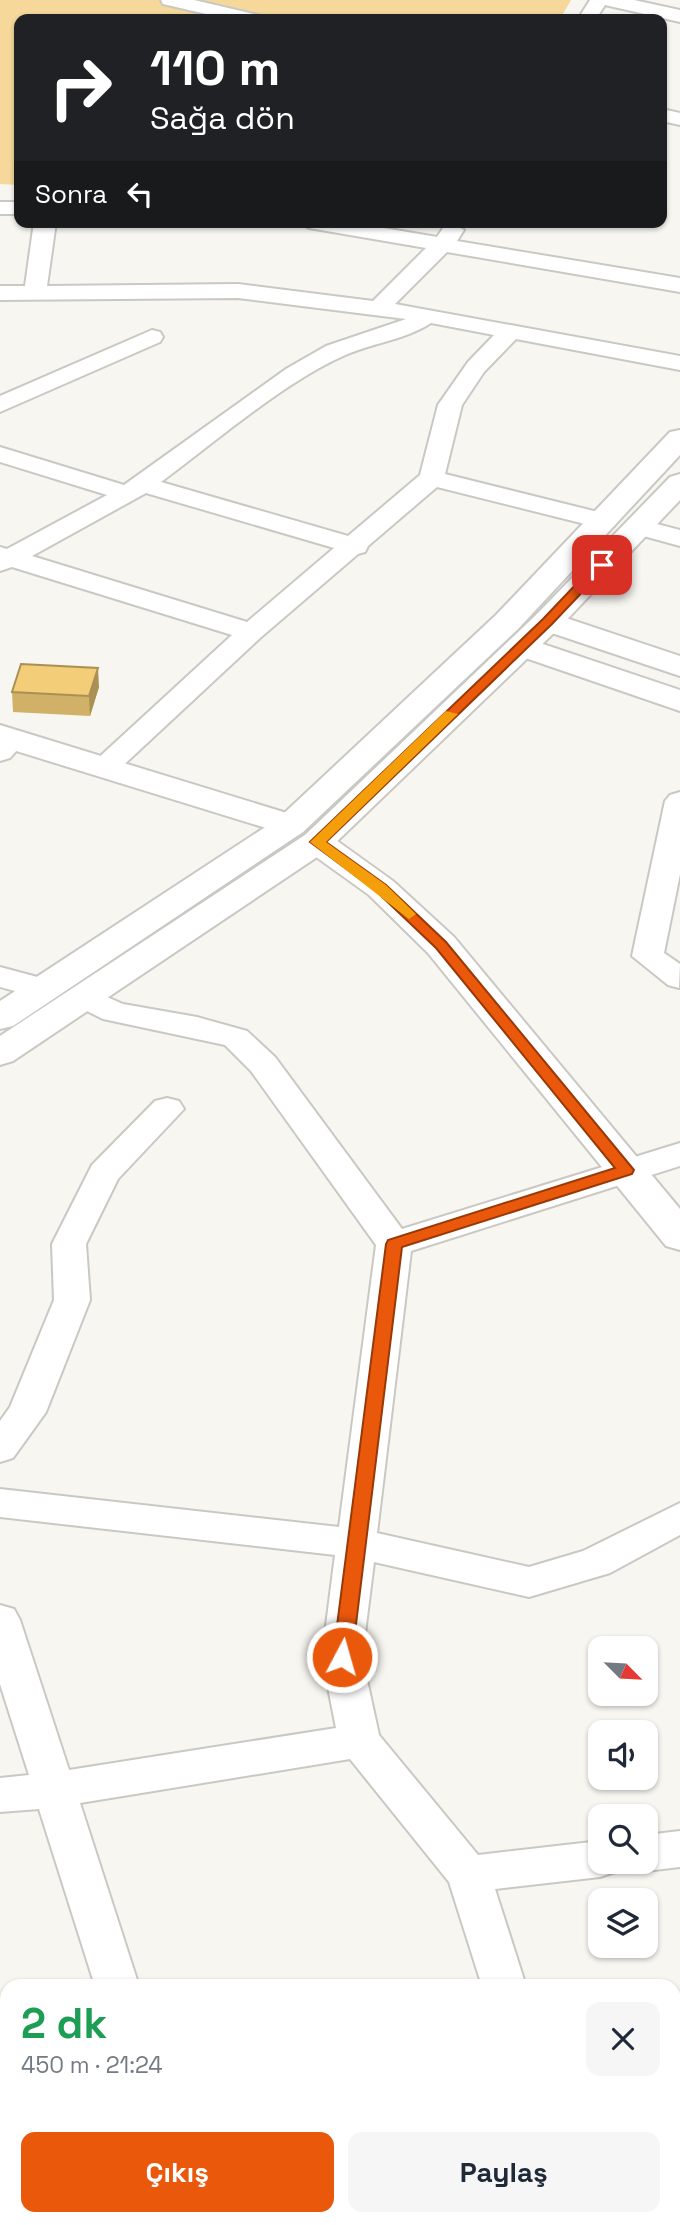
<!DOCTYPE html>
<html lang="tr">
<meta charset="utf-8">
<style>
body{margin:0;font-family:"Space Grotesk",sans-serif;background:#f6f6f7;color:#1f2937;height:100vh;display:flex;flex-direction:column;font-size:26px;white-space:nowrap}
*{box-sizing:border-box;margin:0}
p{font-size:23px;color:#747a83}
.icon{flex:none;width:38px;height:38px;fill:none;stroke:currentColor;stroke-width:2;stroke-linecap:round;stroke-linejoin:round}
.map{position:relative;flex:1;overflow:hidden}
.panel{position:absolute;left:0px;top:1979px;width:681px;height:247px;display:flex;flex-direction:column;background:#fff;border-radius:21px 21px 0 0;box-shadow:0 2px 5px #0004}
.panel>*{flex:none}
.top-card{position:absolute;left:14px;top:14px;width:653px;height:214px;border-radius:14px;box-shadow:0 2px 5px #0004;background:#202124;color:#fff;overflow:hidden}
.needle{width:46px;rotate:114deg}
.fabs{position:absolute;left:588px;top:1636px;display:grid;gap:14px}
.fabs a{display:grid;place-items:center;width:70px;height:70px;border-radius:14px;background:#fff;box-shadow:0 2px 5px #0004;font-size:35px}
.pin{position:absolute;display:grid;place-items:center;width:60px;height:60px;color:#fff;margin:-30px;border-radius:14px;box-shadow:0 4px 10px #0006}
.me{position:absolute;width:77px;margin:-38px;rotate:6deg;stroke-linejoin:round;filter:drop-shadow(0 0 5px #0008)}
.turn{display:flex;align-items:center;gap:24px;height:147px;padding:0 21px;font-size:32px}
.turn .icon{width:91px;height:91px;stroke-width:2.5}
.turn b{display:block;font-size:49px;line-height:60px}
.then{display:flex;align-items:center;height:66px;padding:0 21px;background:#0003;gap:14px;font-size:26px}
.round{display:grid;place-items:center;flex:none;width:74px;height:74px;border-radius:14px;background:#f6f6f7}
.summary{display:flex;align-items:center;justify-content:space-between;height:119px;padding:0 21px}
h1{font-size:42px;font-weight:700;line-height:52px;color:#1e9e55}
.button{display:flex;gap:14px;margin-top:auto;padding:14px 21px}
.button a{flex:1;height:80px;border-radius:14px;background:#ea580c;color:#fff;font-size:28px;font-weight:700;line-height:80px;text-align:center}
.button a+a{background:#f6f6f7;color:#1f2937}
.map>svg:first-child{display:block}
</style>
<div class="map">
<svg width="680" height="2225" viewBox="0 0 680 2225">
<rect width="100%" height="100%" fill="#f8f6f1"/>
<!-- green -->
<path fill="#f5d89a" d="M 0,0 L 571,0 L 560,19 L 19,19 L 19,185 L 0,184 Z"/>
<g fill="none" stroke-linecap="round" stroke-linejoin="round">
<defs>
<g id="minor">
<path d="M 161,0 L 194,0 L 258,15 L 260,19 L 228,19 L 163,4 Z"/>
<path d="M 590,0 L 634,0 L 680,10 L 680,22 L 605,5 L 596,19 L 578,19 Z"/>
<path d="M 662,109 L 680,113 L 680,125 L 662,121 Z"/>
<rect x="0" y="202" width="19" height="12"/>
<path d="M 34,222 L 56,222 L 47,286 L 238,284 L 373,301 L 426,248 L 309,228 L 298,222 L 348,222 L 437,237 L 445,225 L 453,224 L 464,230 L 457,241 L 680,278 L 680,292 L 447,252 L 395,304 L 680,356 L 680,370 L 516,339 L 484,372 L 462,405 L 445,474 L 614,516 L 618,521 L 614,526 L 605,529 L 437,487 L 368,546 L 365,552 L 358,554 L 260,638 L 115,773 L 105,776 L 95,773 L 91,767 L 95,761 L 232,635 L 12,567 L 0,571 L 0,547 L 7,549 L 107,495 L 0,462 L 0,447 L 124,485 L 286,369 L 326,346 L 406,319 L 238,298 L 0,300 L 0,286 L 25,286 ZM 431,323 L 494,335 L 468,362 L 438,405 L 420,475 L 348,536 L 161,482 C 215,442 282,384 341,357 C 370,343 403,341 431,323 ZM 146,493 L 334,548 L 247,622 L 32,556 Z"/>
<path d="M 152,330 L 160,332 L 163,337 L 160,342 L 0,412 L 0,396 Z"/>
<path d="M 638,519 L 680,530 L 680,546 L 629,532 L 625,527 L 629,522 Z"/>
<path d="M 13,731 L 23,733 L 27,739 L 10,758 L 0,761 L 0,736 Z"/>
<path d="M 680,792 L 680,874 L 664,953 L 680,964 L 679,988 L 668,985 L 632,956 L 665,801 L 670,795 Z"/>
<path d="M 0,967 L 56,982 L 61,989 L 56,996 L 45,999 L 0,987 Z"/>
<path d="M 84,987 L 123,1004 L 197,1017 L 247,1031 L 275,1057 L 402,1229 L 680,1143 L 680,1166 L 411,1251 L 377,1533 L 529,1567 L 583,1551 L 680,1503 L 680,1535 L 610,1573 L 529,1597 L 374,1562 L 362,1657 L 379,1735 L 478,1855 L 600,1841 L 600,1862 L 620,1862 L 615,1872 L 600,1877 L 495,1889 L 526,1986 L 482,1986 L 449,1882 L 350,1759 L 80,1803 L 139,1986 L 95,1986 L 39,1809 L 0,1812 L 0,1778 L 29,1775 L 0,1684 L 0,1605 L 14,1609 L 20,1620 L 69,1770 L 336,1728 L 322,1657 L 335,1555 L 0,1517 L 0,1489 L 339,1527 L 376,1245 L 251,1071 L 225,1045 L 103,1019 L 73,1004 L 68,997 L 73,990 Z"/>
<path d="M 167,1098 L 179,1101 L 184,1109 L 118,1179 L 86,1244 L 90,1300 L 46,1412 L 13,1458 L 0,1462 L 0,1421 L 10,1407 L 54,1300 L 52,1244 L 92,1165 L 155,1101 Z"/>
<path d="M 680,1831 L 680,1867 L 646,1871 L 631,1866 L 629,1862 L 646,1862 L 646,1835 Z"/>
<path d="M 171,2219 L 302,2219 L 299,2225 L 168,2225 Z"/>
<path d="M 518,2219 L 566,2219 L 567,2225 L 519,2225 Z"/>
</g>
<g id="tertiary">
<path d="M 548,612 L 680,656 L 680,676 L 537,628 L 533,621 L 537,614 Z"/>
<path d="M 522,637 L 680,690 L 680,711 L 511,653 L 506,646 L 511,639 Z"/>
<path d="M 0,725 L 303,818 L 308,825 L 303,832 L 291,835 L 279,832 L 0,746 Z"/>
<path d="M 317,832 L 329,835 L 393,881 L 454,937 L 680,1209 L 680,1250 L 666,1246 L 428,953 L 369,895 L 305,849 L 300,842 L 305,835 Z"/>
</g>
<g id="primary">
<path d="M 680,430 L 680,455 L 518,629 L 303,832 L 13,1026 L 0,1029 L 0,1001 L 279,818 L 496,615 L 670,432 Z"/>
<path d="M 680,474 L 680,500 L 559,628 L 329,849 L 13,1061 L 0,1065 L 0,1036 L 305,835 L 537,614 L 670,477 Z"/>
</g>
</defs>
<!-- minor casing -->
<use href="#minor" stroke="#cac8c3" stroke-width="4"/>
<!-- tertiary casing -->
<use href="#tertiary" stroke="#cac8c3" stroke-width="4"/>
<!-- primary casing -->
<use href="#primary" stroke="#cac8c3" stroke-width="4"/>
<!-- minor -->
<use href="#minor" fill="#fff" fill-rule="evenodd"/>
<!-- tertiary -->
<use href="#tertiary" fill="#fff" fill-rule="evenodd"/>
<!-- primary -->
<use href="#primary" fill="#fff" fill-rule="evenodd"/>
</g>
<!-- wall -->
<path fill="#d1b067" d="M 99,687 L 90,716 L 13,712 L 12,692 Z"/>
<!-- shaded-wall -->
<path fill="#aa9054" d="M 98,668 L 99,687 L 90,716 L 89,696 Z"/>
<!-- building -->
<path fill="#f3cd78" stroke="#aa9054" stroke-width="2" d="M 21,664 L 98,668 L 89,696 L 12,692 Z"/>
<!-- route -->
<path fill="#ea580c" stroke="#983908" stroke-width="2" d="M 597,562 L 608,565 L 552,624 L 326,842 L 386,885 L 446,942 L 634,1170 L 632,1174 L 402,1247 L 352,1657 L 349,1663 L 335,1663 L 333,1657 L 386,1244 L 388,1240 L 615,1168 L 436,948 L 376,891 L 310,842 L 543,619 Z"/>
<!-- slow -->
<path fill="#f59e0b" d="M 446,711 L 458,714 L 326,842 L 386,885 L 416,914 L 409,919 L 310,842 Z"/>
</svg>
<div class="fabs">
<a><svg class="needle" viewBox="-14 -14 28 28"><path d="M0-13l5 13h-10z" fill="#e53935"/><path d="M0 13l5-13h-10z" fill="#747a83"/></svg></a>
<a><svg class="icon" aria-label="sound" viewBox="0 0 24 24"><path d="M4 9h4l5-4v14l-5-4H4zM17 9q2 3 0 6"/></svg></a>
<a><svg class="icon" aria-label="search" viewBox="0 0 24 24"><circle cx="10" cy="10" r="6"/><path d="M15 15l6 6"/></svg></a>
<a><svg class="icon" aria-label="layers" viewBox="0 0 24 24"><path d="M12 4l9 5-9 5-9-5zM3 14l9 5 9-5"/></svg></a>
</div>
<div class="pin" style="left:602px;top:565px;background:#d93025"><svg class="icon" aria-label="arrive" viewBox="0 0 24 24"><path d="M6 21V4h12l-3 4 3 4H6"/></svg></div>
<svg class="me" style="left:342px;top:1657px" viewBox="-20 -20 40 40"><circle r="17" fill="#ea580c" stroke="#fff" stroke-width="3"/><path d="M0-11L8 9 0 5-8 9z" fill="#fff"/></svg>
<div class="top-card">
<div class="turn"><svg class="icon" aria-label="right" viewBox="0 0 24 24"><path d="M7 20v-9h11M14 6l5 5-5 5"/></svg><div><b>110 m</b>Sağa dön</div></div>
<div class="then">Sonra<svg class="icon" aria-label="left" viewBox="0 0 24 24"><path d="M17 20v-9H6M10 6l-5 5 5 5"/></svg></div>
</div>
<section class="panel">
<div class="summary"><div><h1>2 dk</h1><p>450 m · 21:24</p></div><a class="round"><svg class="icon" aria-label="close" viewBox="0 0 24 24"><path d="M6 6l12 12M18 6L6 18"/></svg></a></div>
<div class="button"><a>Çıkış</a><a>Paylaş</a></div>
</section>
</div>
